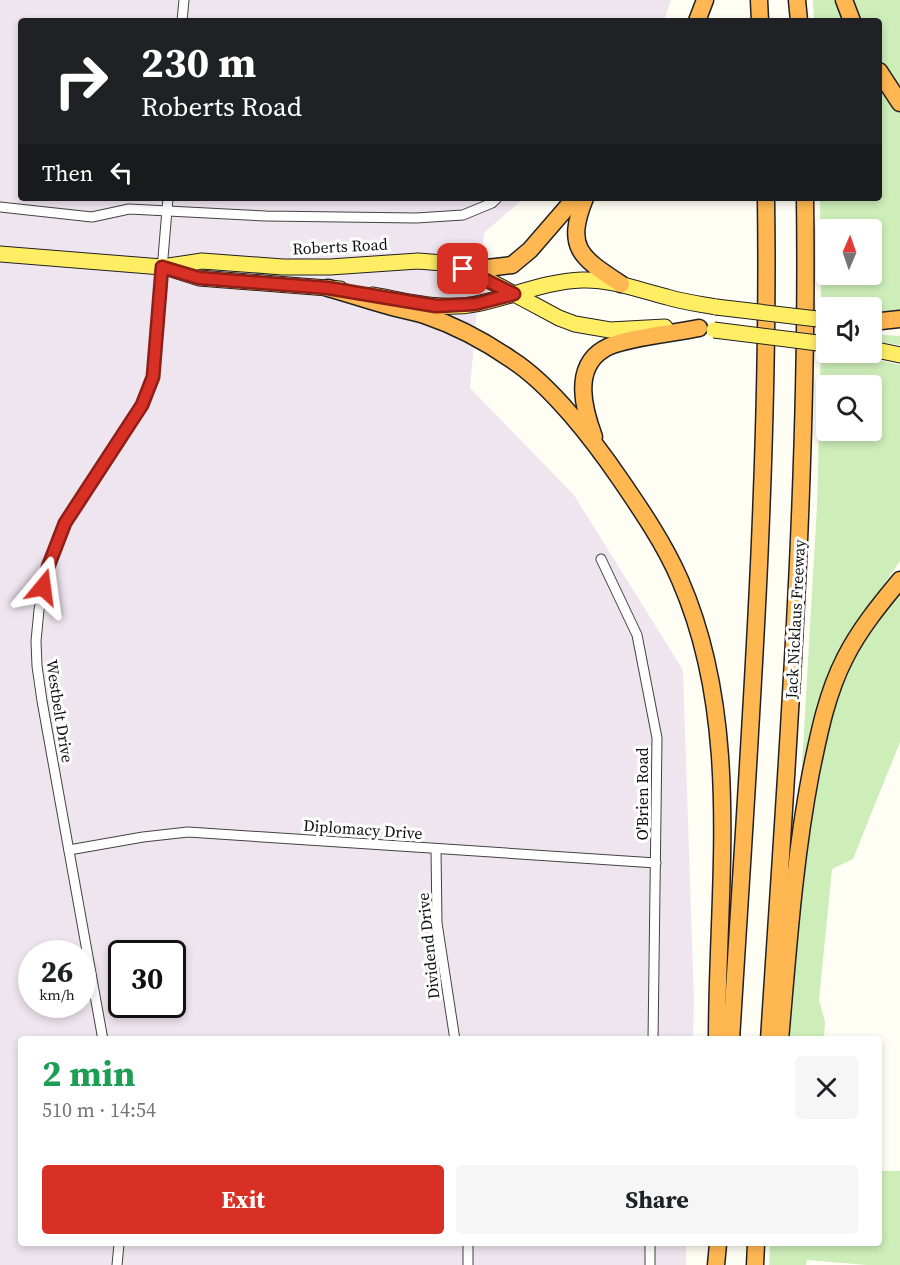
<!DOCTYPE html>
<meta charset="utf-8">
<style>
body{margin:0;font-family:"Source Serif 4",serif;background:#f6f6f6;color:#202124;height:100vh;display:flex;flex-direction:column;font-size:22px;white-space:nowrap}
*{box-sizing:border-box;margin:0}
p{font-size:20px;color:#757577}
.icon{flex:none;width:33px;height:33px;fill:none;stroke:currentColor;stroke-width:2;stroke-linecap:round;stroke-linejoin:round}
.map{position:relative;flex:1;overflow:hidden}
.drawer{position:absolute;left:18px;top:1036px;width:864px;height:210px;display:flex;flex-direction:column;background:#fff;border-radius:6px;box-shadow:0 3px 9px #0003}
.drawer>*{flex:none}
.guide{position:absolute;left:18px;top:18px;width:864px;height:183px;border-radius:6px;box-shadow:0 3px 9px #0003;background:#202124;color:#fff;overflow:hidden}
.needle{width:39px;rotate:2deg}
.controls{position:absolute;left:816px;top:219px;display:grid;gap:12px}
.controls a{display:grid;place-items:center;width:66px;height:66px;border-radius:6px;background:#fff;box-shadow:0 3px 9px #0003;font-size:30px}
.speed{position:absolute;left:18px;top:940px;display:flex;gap:12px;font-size:30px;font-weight:700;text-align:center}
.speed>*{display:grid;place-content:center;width:78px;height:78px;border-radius:50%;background:#fff;box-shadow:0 3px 9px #0003;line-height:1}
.speed small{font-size:15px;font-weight:400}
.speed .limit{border:3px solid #111;border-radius:9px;background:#fff;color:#111}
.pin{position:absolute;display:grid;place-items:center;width:51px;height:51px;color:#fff;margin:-26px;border-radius:12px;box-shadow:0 3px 9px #0006}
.me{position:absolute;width:66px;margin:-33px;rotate:16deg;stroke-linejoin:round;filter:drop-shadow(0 0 4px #0008)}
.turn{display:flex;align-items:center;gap:21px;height:126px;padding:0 24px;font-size:27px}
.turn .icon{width:78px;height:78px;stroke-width:2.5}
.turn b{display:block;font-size:42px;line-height:51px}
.then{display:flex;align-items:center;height:57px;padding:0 24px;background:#0003;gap:12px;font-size:22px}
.round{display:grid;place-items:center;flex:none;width:63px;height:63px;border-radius:6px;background:#f6f6f6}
.summary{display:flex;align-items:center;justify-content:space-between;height:102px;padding:0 24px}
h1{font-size:36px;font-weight:700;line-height:45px;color:#1e9e55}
.action{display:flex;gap:12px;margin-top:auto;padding:12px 24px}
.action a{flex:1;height:69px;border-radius:6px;background:#d93025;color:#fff;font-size:24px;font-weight:700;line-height:69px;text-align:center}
.action a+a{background:#f6f6f6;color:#202124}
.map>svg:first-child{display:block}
</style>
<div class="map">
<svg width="900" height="1265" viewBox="0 0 900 1265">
<rect width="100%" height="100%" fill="#fffef4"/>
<!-- industrial -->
<path fill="#efe5ef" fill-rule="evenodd" d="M 0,0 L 671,0 L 664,21 L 21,21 L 21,198 L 524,198 L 484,233 L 470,388 L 574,495 L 683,670 L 694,1001 L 693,1039 L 21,1040 L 21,1244 L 686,1244 L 686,1265 L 0,1265 ZM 32,954 L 82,954 L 82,1005 L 32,1005 ZM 122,954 L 172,954 L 172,1005 L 122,1005 Z"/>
<!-- green -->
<g fill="#cdeeb9" fill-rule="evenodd">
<path d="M 813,0 L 836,0 L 845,21 L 814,21 Z"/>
<path d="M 852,0 L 900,0 L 900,87 L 879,57 L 879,21 L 861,21 Z"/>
<path d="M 879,86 L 900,114 L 900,312 L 872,316 L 872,308 L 826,308 L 826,312 L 821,312 L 820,198 L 879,198 ZM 826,230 L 872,230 L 872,274 L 826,274 Z"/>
<path d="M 872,334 L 900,336 L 900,345 L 872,341 Z"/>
<path d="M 821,351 L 859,355 L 900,365 L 900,561 L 860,619 L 806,766 L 802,765 L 817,506 ZM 826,386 L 872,386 L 872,430 L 826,430 Z"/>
<path d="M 900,594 L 900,742 L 853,859 L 832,869 L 819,1000 L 825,1022 L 824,1039 L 788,1040 C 794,956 801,873 816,791 C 822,754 828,716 842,681 C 855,649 878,620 900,594 Z"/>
<path d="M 879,1171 L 900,1171 L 900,1265 L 867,1265 L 807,1260 L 806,1265 L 769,1265 L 770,1244 L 879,1244 Z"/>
</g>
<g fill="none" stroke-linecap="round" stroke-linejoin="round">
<defs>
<g id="street">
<path d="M 182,21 L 184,0"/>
<path d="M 0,207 L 92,217 L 129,209 L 266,216 L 416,218 L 463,215 L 492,203 L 497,198"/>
<path d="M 601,559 L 637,635 L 657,738 L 653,1040"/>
<path d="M 436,849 L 437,923 L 455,1040"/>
<path d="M 69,850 L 143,837 L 188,832 L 656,863"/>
<path d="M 103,1040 L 42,701 L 37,666 L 36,641 L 39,610 L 48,567 L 65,523 L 142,405 L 153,377 L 168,198"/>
<path d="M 117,1265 L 119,1244"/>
<path d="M 468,1265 L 468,1244"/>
<path d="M 650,1265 L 650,1244"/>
</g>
<g id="primary">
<path d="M 0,254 L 162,267 L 202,261 L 283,267 L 330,267 L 418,261 L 443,263 L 475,273 L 559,318 L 575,324 L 610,330 L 665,327"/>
<path d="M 168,268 L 199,278 L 340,289"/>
<path d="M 372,295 C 407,301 441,311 476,304 C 511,297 546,281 582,280 C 611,279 639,290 667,297 C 683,302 699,304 716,307"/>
<path d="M 872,349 L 900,355"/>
</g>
<g id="highway">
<path d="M 759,0 L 760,21"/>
<path d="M 797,0 L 799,21"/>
<path d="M 844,0 L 852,21"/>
<path d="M 697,21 L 705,0"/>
<path d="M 879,71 L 900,103"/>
<path d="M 585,198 C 565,248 580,257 621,284"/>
<path d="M 475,273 L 487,268 L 512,265 L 530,250 L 575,198"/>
<path d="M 328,288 C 350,294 373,302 396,308 C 405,310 415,312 424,315 C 454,325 486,342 512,360 C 551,385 594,441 620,479 C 642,511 665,545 680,580 C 743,724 717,887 717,1040"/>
<path d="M 872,322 L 900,319"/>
<path d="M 594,437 C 584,410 572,368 604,349 C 621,338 676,333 699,328"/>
<path d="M 731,1040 C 748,759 770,479 766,198"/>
<path d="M 769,1040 C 787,759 809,479 805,198"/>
<path d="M 780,1040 C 788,950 794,860 811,772 C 819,733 827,693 845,658 C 859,630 880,604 900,580"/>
<path d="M 716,1265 L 718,1244"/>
<path d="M 755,1265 L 756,1244"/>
</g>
</defs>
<!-- street casing -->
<use href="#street" stroke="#434343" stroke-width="11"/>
<!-- primary casing -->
<use href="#primary" stroke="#212121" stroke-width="17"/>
<!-- highway casing -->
<use href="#highway" stroke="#212121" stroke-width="19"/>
<!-- street -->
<use href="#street" stroke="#fff" stroke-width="9"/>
<!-- primary -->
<use href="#primary" stroke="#ffed64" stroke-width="15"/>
<!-- highway -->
<use href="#highway" stroke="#ffb752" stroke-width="16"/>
<defs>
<g id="primary-bridge">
<path d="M 716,307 L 826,320"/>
<path d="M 714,330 L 826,344"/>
</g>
</defs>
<!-- primary-bridge casing -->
<use href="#primary-bridge" stroke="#212121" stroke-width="17" stroke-linecap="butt"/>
<!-- primary-bridge -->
<use href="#primary-bridge" stroke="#ffed64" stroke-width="15"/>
</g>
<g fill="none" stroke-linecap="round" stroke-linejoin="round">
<defs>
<path id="route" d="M 43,587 L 48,567 L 65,523 L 142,405 L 153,377 L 162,267 L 199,278 L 328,288 L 436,306 L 475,304 L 514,294 L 463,269"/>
</defs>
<!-- route casing -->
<use href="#route" stroke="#8d1f18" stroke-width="15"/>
<!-- route -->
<use href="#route" stroke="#d93025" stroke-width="10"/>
</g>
<g text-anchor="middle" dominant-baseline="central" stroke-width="6" stroke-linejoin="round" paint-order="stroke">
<!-- street labels -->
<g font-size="16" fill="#101010" stroke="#fff">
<text transform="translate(340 246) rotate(-3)">Roberts Road</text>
<text transform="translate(795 619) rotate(-87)">Jack Nicklaus Freeway</text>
<text transform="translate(60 711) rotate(81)">Westbelt Drive</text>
<text transform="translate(642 794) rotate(-90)">O'Brien Road</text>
<text transform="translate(363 829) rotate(4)">Diplomacy Drive</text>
<text transform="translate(428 946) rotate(-96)">Dividend Drive</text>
</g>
</g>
</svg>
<div class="controls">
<a><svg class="needle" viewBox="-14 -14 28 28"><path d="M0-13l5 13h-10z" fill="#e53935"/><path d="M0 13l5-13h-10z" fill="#757577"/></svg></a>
<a><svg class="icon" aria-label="sound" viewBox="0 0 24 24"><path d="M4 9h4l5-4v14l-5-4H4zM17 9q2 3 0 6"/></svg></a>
<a><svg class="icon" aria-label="search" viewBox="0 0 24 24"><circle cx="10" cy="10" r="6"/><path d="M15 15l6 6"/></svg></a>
</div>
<div class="speed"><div>26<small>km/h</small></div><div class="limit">30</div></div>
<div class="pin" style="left:463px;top:269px;background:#d93025"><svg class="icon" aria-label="arrive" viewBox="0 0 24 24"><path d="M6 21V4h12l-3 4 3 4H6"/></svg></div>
<svg class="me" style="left:43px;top:587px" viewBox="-20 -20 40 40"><path d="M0-17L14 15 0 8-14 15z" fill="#d93025" stroke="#fff" stroke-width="4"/></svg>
<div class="guide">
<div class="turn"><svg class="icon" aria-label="right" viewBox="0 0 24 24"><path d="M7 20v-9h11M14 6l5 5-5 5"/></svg><div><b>230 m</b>Roberts Road</div></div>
<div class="then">Then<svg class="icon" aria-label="left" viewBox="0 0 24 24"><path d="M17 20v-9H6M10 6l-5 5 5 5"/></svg></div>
</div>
<section class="drawer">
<div class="summary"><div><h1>2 min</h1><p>510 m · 14:54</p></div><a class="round"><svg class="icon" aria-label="close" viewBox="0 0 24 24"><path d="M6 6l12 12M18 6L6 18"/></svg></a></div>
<div class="action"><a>Exit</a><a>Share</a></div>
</section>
</div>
